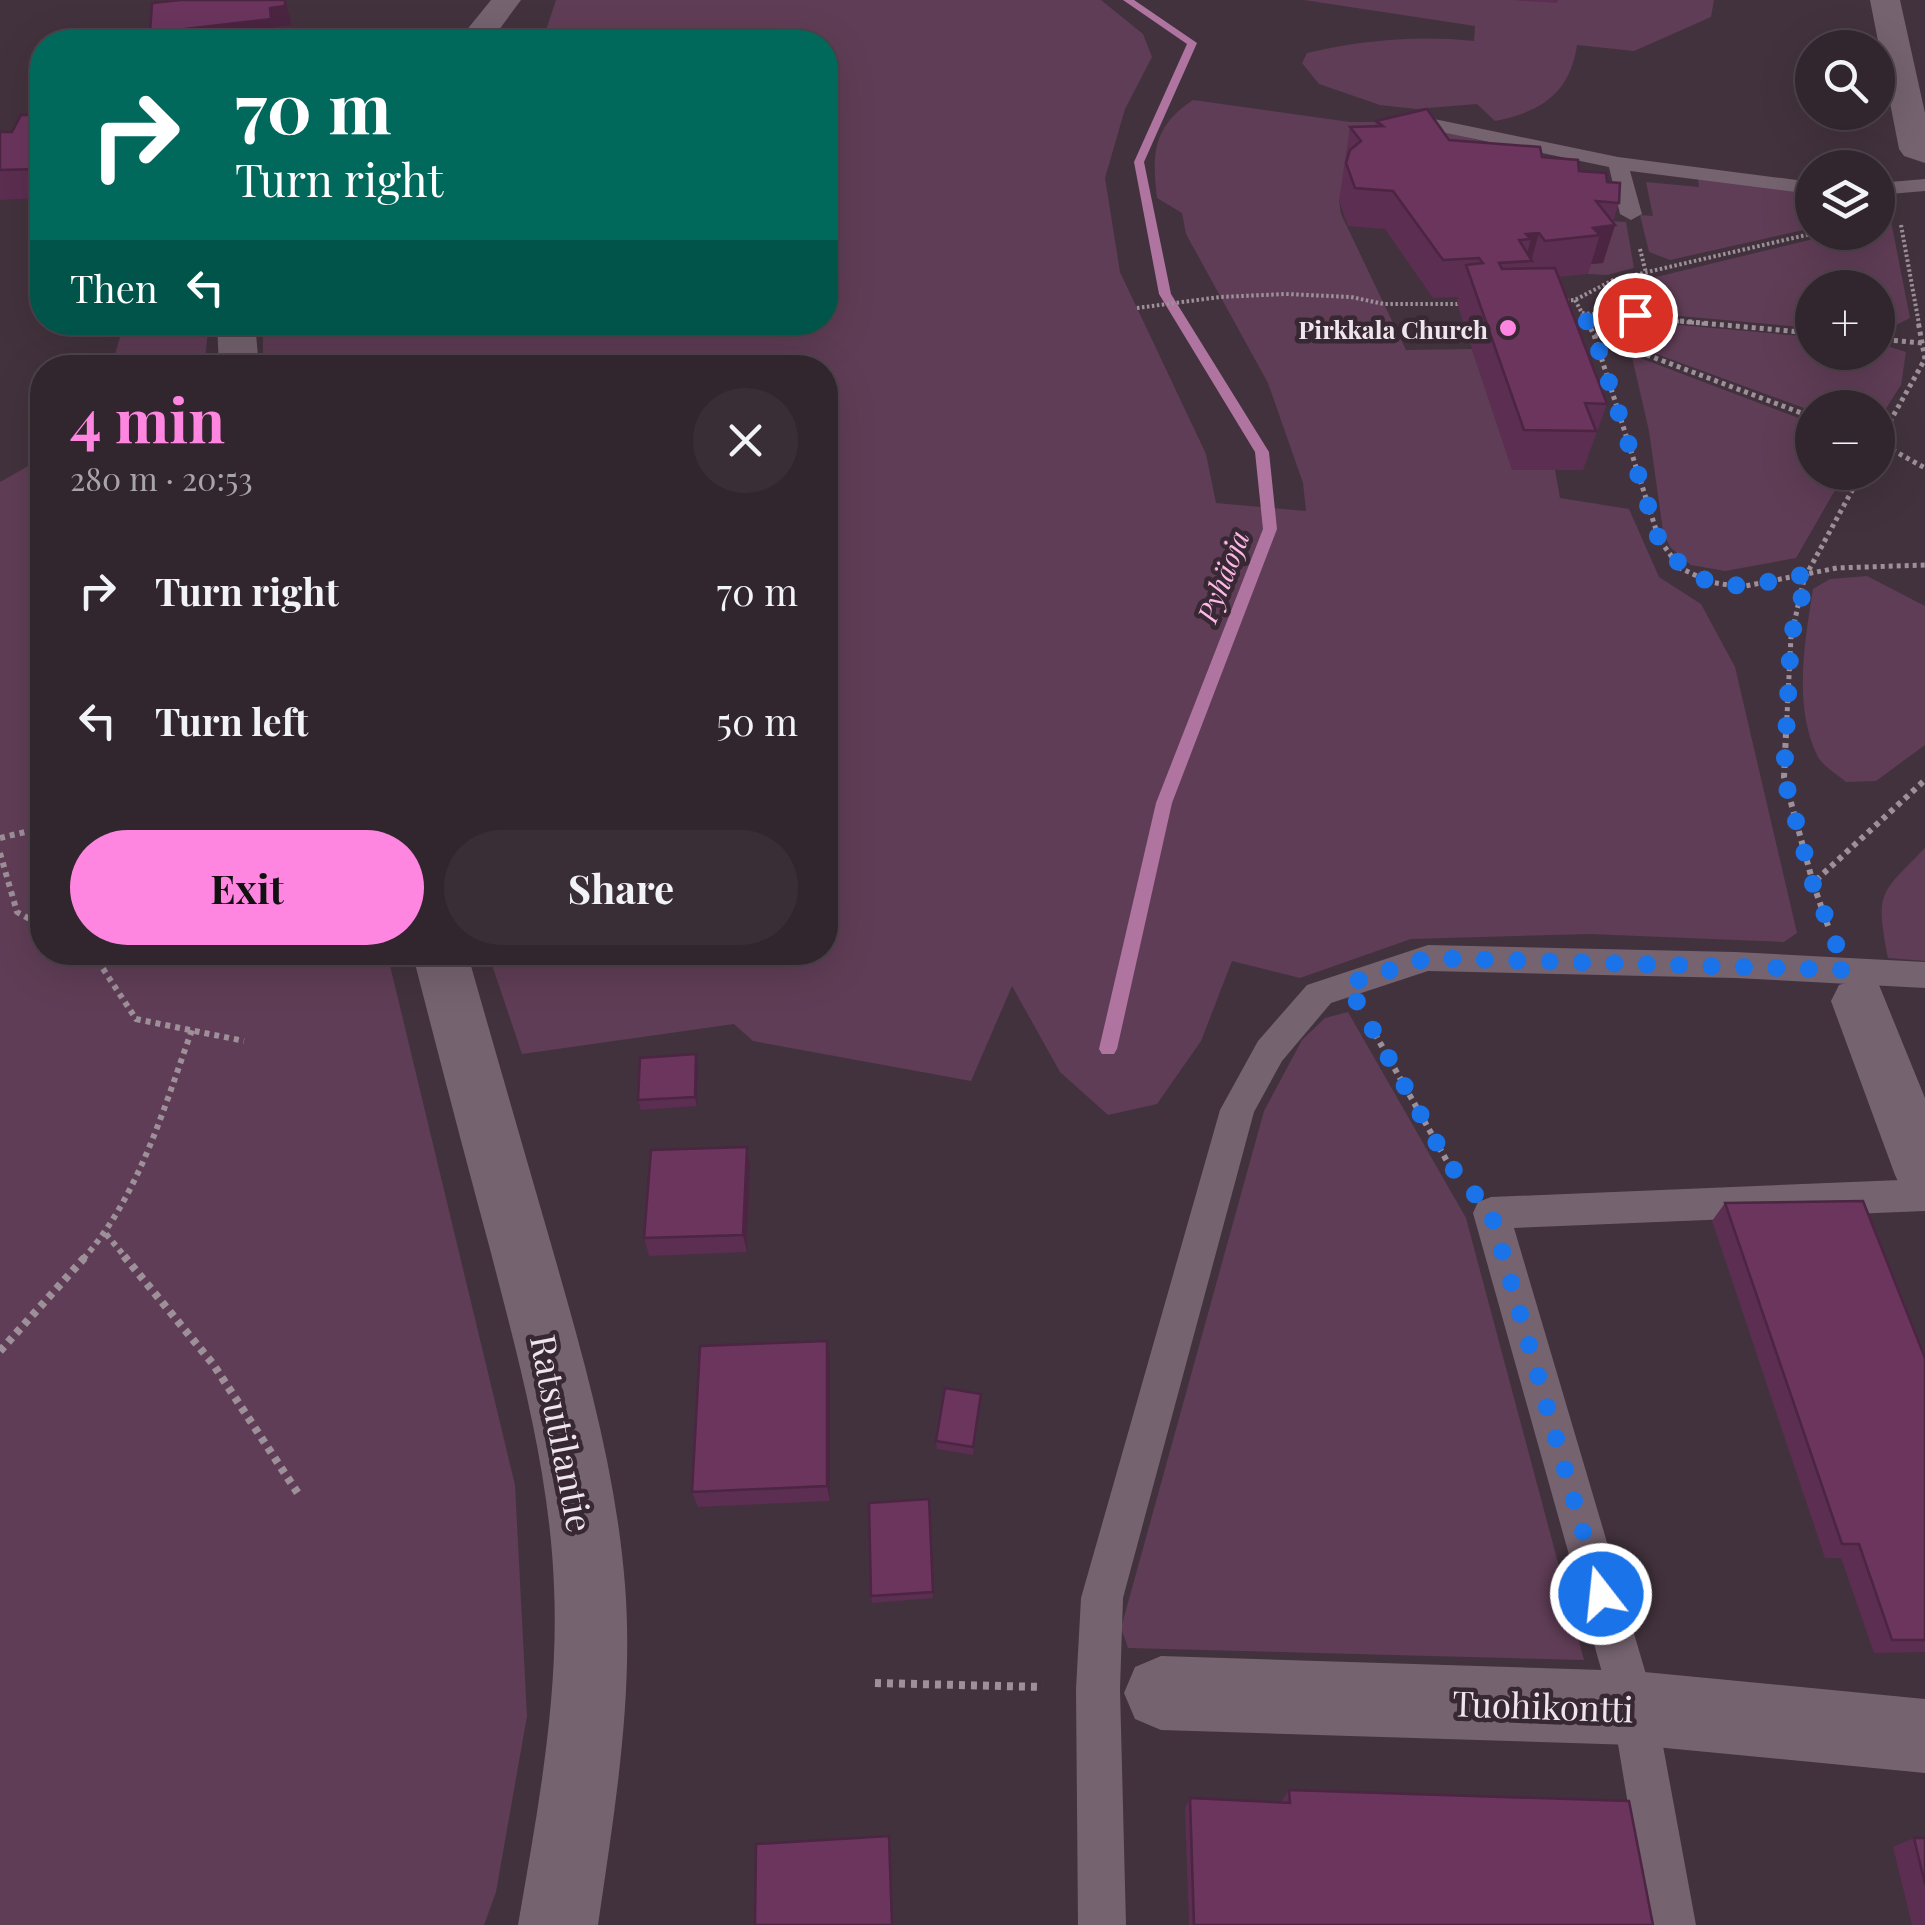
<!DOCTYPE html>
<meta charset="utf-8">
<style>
body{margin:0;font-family:"Playfair Display",serif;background:#3a2e36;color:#f1f3f6;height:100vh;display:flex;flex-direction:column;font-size:38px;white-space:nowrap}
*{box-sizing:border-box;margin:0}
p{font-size:32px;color:#a8a5aa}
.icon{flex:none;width:55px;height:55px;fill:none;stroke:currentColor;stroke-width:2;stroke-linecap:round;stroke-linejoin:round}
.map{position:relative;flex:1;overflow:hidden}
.details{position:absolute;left:30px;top:355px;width:808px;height:610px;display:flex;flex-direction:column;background:#32262e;border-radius:40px;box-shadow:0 10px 40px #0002,0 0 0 2px #4d434a}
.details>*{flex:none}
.top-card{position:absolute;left:30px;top:30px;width:808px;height:305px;border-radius:40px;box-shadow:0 10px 40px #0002,0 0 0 2px #4d434a;background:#00695c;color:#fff;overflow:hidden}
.tools{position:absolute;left:1795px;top:30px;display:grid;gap:20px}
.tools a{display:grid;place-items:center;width:100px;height:100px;border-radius:50%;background:#32262e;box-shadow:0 10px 40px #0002,0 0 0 2px #4d434a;font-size:50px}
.pin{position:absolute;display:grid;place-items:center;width:85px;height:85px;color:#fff;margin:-42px;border:5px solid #fff;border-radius:50%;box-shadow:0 2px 10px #0007}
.me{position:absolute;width:110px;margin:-55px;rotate:344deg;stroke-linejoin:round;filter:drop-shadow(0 0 8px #0008)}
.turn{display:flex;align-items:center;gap:35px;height:210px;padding:0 40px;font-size:45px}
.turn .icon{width:130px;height:130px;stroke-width:2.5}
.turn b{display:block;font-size:70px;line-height:85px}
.then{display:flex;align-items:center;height:95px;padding:0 40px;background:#0003;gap:20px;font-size:38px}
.round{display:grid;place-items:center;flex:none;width:105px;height:105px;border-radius:52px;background:#3a2e36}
.head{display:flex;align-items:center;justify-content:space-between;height:170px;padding:0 40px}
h1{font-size:60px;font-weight:700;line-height:75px;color:#fe86e0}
.cta{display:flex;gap:20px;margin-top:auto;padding:20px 40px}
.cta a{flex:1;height:115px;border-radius:60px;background:#fe86e0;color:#111;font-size:40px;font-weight:700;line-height:115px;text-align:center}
.cta a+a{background:#3a2e36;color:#f1f3f6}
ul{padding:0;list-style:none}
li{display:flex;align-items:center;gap:30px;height:130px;padding:0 40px}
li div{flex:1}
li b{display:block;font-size:38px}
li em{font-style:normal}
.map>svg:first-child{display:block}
</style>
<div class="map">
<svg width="1925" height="1925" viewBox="0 0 1925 1925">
<rect width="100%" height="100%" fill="#42323d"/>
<!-- green -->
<g fill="#5f3d56">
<path d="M 556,0 L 1101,0 L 1143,34 L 1152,57 L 1125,109 L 1105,178 L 1120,272 L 1206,454 L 1216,503 L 1306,511 L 1303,483 L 1268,383 L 1186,234 L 1182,213 L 1157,198 C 1152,155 1152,127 1193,100 L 1350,122 L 1401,122 L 1553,158 L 1354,179 L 1339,201 L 1341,214 L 1406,350 L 1472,349 L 1512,469 L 1555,470 L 1560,498 L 1629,509 L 1659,577 L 1701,604 L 1735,667 L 1797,933 L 1784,942 L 1589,934 L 1411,939 L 1300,978 L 1232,961 L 1201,1041 L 1157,1104 L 1108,1115 L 1060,1072 L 1012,986 L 971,1081 L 753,1041 L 734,1024 L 522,1054 L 488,953 L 825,952 L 825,368 L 267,367 L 263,358 L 263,323 L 825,322 L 825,42 L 542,42 Z"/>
<path d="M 1304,0 L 1714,0 L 1711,17 L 1634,51 L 1577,45 C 1570,94 1540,112 1495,121 L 1477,104 L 1416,109 L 1380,105 L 1319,84 L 1302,63 L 1307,53 C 1362,40 1418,35 1474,41 L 1475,26 Z"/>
<path d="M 1698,179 L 1812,193 L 1812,228 L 1670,260 L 1649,252 L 1640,215 L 1653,216 L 1646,182 L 1699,187 Z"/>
<path d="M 1608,221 L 1626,222 L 1634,268 L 1607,275 L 1588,274 L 1581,266 L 1602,262 Z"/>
<path d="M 1891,221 L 1910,318 L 1878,334 L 1878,288 L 1812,288 L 1812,328 L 1635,312 L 1618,291 L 1619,286 L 1838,233 L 1878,232 L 1878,223 Z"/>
<path d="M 1636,321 L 1812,337 L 1812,352 L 1878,352 L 1878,343 L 1906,352 L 1901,385 L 1878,421 L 1878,408 L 1812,408 L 1812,411 L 1629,344 Z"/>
<path d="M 124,323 L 209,323 L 204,367 L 72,367 L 114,358 Z"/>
<path d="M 1635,356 L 1812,423 L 1812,472 L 1845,473 L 1796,558 L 1725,571 L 1691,565 L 1670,547 L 1663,531 L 1649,431 L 1632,357 Z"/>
<path d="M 42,422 L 42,952 L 387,953 L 515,1485 L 527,1716 L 496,1892 L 484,1925 L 0,1925 L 0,482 L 30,465 Z"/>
<path d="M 1867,576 L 1925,606 L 1925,745 L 1876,781 L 1846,782 C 1837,774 1822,766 1817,755 C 1793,706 1805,640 1813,589 L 1830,579 Z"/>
<path d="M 1925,848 L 1925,961 L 1888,958 C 1876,891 1878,896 1925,848 Z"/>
<path d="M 1348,1012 L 1466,1218 L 1584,1660 L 1128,1648 L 1121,1628 L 1264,1111 L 1302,1040 L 1325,1018 Z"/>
</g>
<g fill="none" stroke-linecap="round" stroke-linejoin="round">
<!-- stream -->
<path fill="#b074a0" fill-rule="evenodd" d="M 1123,0 L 1134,0 L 1197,43 L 1144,162 L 1171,294 L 1269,452 L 1277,529 L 1172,803 L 1117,1049 L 1114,1054 L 1102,1054 L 1099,1049 L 1156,803 L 1263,529 L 1255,452 L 1159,294 L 1134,162 L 1187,44 Z"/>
<!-- path-far3 -->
<g stroke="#9d9099" stroke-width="4" stroke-dasharray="2.5 2.5" stroke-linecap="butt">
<path d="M 1901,225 L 1919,324"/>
<path d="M 1640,249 L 1646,273"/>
<path d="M 1575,300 L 1588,324"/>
<path d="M 1561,301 L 1575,300 L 1613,280 L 1819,232"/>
<path d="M 1137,308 L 1220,297 L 1286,294 L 1351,297 L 1384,304 L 1464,304"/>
<path d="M 1582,313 L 1708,324"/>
</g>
<!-- path-far2 -->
<g stroke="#9d9099" stroke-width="5" stroke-dasharray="4 4" stroke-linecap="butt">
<path d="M 1587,321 L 1594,335 L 1812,417"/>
<path d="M 1680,321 L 1812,333"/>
<path d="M 1594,335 L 1659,539 L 1680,568 L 1710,582 L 1740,587 L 1837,568 L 1925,565"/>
<path d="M 1878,339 L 1922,343"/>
<path d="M 1878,442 L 1925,468"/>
<path d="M 1878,443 L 1925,359 L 1918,321"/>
<path d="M 1786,735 L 1791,637 L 1804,579 L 1862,472"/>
</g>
<!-- path-far1 -->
<g stroke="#9d9099" stroke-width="6" stroke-dasharray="5 5" stroke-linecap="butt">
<path d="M 1786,733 L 1784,777 L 1813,883"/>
<path d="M 0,838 L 42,828"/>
<path d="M 0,853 L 17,912 L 42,926"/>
<path d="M 1828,926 L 1813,883 L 1925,780"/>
<path d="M 92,952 L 136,1019 L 244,1041"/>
<path d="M 1370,1025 L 1448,1163 L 1461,1178"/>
<path d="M 106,1234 L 127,1259"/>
<path d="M 83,1259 C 139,1197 164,1107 192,1030"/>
</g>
<!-- path -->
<g stroke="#9d9099" stroke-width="8" stroke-dasharray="6 6" stroke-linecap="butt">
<path d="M 124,1256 L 213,1364 L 299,1495"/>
<path d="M 0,1351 L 86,1256"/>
<path d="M 875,1683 L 1043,1687"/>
</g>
<!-- lane -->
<g fill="#75636f" fill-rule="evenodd">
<path d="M 1410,114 L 1618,157 L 1812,182 L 1812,194 L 1630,171 L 1642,214 L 1631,220 L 1620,214 L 1609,167 L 1403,124 L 1400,120 Z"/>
<path d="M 1925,179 L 1925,191 L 1878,195 L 1878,183 Z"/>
<path d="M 1428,945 L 1735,952 L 1925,962 L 1925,988 L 1735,978 L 1428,971 L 1331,1003 L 1282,1061 L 1254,1112 L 1123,1598 L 1120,1689 L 1126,1925 L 1078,1925 L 1076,1689 L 1081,1598 L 1220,1110 L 1258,1041 L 1307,985 Z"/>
<path d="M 1925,1179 L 1925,1211 L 1514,1228 L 1656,1708 L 1696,1925 L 1648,1925 L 1612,1708 L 1473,1213 L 1478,1202 L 1491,1197 Z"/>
</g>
<!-- street -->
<g fill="#75636f" fill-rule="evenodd">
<path d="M 491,0 L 521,0 L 490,42 L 457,42 Z"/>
<path d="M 1870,0 L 1900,0 L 1925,113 L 1925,163 L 1904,156 L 1899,149 Z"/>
<path d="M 217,322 L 255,322 L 259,368 L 219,368 Z"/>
<path d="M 412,952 L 467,952 C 495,1050 523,1147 551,1244 C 583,1356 616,1469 625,1585 C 634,1698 614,1814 598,1925 L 518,1925 C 537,1814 559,1700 554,1587 C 550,1474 519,1361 491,1253 C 464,1153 438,1053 412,952 Z"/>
<path d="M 1859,979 L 1879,985 L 1925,1098 L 1925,1201 L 1904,1194 L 1895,1175 L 1831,1001 L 1839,985 Z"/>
<path d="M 1161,1656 L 1634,1671 L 1925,1699 L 1925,1773 L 1634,1745 L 1161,1730 L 1135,1719 L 1124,1693 L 1135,1667 Z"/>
</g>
</g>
<!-- wall -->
<g fill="#5c2e51">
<path d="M 1513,0 L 1558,0 L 1557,3 Z"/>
<path d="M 42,115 L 42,198 L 0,200 L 0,132 L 12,132 Z"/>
<path d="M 1376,121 L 1449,140 L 1542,157 L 1607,182 L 1619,203 L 1613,222 L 1615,225 L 1603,263 L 1591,264 L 1588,274 L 1558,277 L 1607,404 L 1583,470 L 1512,470 L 1457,303 L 1458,297 L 1433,298 L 1385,229 L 1348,226 L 1339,201 L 1350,127 L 1375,126 Z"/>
<path d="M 42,202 L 42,224 L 41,224 L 36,214 Z"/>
<path d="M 696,1054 L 698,1064 L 697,1106 L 641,1110 L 638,1100 Z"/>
<path d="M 750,1165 L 747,1252 L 649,1256 L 644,1238 Z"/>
<path d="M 1725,1203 L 1925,1358 L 1925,1652 L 1874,1653 L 1841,1558 L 1825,1558 L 1712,1221 Z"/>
<path d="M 827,1341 L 830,1357 L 830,1501 L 698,1507 L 692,1492 Z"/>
<path d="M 981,1394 L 973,1455 L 937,1449 L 936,1441 Z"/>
<path d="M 929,1499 L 933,1598 L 872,1603 L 871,1596 Z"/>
<path d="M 1289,1790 L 1653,1925 L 1189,1925 L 1185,1808 L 1190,1798 L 1282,1802 L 1282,1800 Z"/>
<path d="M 1914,1838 L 1925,1838 L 1925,1925 L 1912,1925 L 1893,1847 Z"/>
</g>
<!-- shaded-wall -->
<g fill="#4b2542">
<path d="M 285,0 L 290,18 L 291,25 L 276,27 L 277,39 L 244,42 L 153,42 L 150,33 L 270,8 Z"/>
<path d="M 42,160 L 42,180 L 38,169 Z"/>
<path d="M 1615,225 L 1603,263 L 1591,264 L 1600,235 L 1593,228 Z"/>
<path d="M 1539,233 L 1531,261 L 1525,261 L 1531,239 L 1526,234 Z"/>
<path d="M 696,1054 L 698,1064 L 697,1106 L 695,1097 Z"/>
<path d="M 747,1147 L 750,1165 L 747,1252 L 743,1235 Z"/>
<path d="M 827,1341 L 830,1357 L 830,1501 L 827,1486 Z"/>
<path d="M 889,1836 L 890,1845 L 893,1925 L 892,1925 Z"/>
</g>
<!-- building -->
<g fill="#6b355e" stroke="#4b2542" stroke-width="2.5">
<path d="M 181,0 L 285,0 L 285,6 L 270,8 L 271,19 L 150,33 L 152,3 Z"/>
<path d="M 1427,109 L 1449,140 L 1540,147 L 1542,157 L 1578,160 L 1579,171 L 1606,173 L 1607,182 L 1620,183 L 1619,203 L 1596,201 L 1615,225 L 1593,228 L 1600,235 L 1545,241 L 1539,233 L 1526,234 L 1531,239 L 1519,240 L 1532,261 L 1499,263 L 1502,269 L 1555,268 L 1607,404 L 1585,403 L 1596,431 L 1524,430 L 1466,265 L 1483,263 L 1479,258 L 1443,260 L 1393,191 L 1355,188 L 1346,163 L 1350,150 L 1361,141 L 1350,127 L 1383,126 L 1376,121 Z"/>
<path d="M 21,115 L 42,115 L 42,160 L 38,169 L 0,170 L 0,132 L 12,132 Z"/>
<path d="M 42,202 L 42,214 L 36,214 Z"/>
<path d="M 696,1054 L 695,1097 L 638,1100 L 640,1058 Z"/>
<path d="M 747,1147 L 743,1235 L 644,1238 L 651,1150 Z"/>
<path d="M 1863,1201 L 1925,1358 L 1925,1640 L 1892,1640 L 1859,1544 L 1842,1544 L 1725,1203 Z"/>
<path d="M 827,1341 L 827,1486 L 692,1492 L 700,1346 Z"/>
<path d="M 945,1388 L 981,1394 L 973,1447 L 936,1441 Z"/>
<path d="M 929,1499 L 933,1592 L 871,1596 L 869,1503 Z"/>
<path d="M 1289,1790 L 1629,1801 L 1653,1925 L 1194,1925 L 1190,1798 L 1290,1803 Z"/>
<path d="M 889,1836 L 892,1925 L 755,1925 L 756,1844 Z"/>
<path d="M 1914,1838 L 1925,1838 L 1925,1884 Z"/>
</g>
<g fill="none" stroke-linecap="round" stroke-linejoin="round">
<!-- route -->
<path stroke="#1a73e8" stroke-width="18" stroke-dasharray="0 32.4" d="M 1601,1594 L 1491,1213 L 1448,1163 L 1347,984 L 1428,958 L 1846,970 L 1813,884 L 1784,777 L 1791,637 L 1808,574 C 1741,587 1704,601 1659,540 L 1594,335 L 1582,312 L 1635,315"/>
</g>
<!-- markers -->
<circle fill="#fe86e0" stroke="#372833" stroke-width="4" cx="1508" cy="328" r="10"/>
<g text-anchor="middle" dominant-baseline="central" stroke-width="9" stroke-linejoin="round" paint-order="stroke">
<!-- far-poi labels -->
<g font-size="25" font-weight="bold" fill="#efe5ec" stroke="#372833" text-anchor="end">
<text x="1488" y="328">Pirkkala Church</text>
</g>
<!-- far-water labels -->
<g font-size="28" font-style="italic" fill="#fdb8e9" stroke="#372833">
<text transform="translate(1222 576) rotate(-69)">Pyhäoja</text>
</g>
<!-- near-street labels -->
<g font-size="35" fill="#efe5ec" stroke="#372833">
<text transform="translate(563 1433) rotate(79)">Ratsutilantie</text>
<text transform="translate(1543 1705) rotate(2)">Tuohikontti</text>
</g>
</g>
</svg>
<div class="tools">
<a><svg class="icon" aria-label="search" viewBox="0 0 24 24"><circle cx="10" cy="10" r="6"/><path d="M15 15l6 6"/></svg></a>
<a><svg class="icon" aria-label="layers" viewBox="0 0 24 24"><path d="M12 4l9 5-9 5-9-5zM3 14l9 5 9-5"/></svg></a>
<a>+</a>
<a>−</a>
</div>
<div class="pin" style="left:1635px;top:315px;background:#d93025"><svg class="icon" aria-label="arrive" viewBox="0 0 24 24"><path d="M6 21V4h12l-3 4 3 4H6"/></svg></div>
<svg class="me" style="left:1601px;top:1594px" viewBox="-20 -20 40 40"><circle r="17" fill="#1a73e8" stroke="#fff" stroke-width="3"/><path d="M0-11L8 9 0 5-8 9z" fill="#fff"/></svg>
<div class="top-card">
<div class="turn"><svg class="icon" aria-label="right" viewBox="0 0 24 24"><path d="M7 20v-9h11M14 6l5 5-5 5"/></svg><div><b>70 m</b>Turn right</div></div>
<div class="then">Then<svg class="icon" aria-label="left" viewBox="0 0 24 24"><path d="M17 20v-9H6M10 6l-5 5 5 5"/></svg></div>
</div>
<section class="details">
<div class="head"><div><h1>4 min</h1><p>280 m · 20:53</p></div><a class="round"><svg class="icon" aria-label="close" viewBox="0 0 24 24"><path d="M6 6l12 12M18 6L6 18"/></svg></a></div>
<ul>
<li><svg class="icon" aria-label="right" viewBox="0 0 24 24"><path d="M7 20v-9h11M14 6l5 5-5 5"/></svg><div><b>Turn right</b></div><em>70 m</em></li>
<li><svg class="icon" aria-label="left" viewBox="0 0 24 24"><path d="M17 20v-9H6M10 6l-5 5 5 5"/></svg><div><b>Turn left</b></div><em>50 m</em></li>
</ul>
<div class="cta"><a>Exit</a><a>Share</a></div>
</section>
</div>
